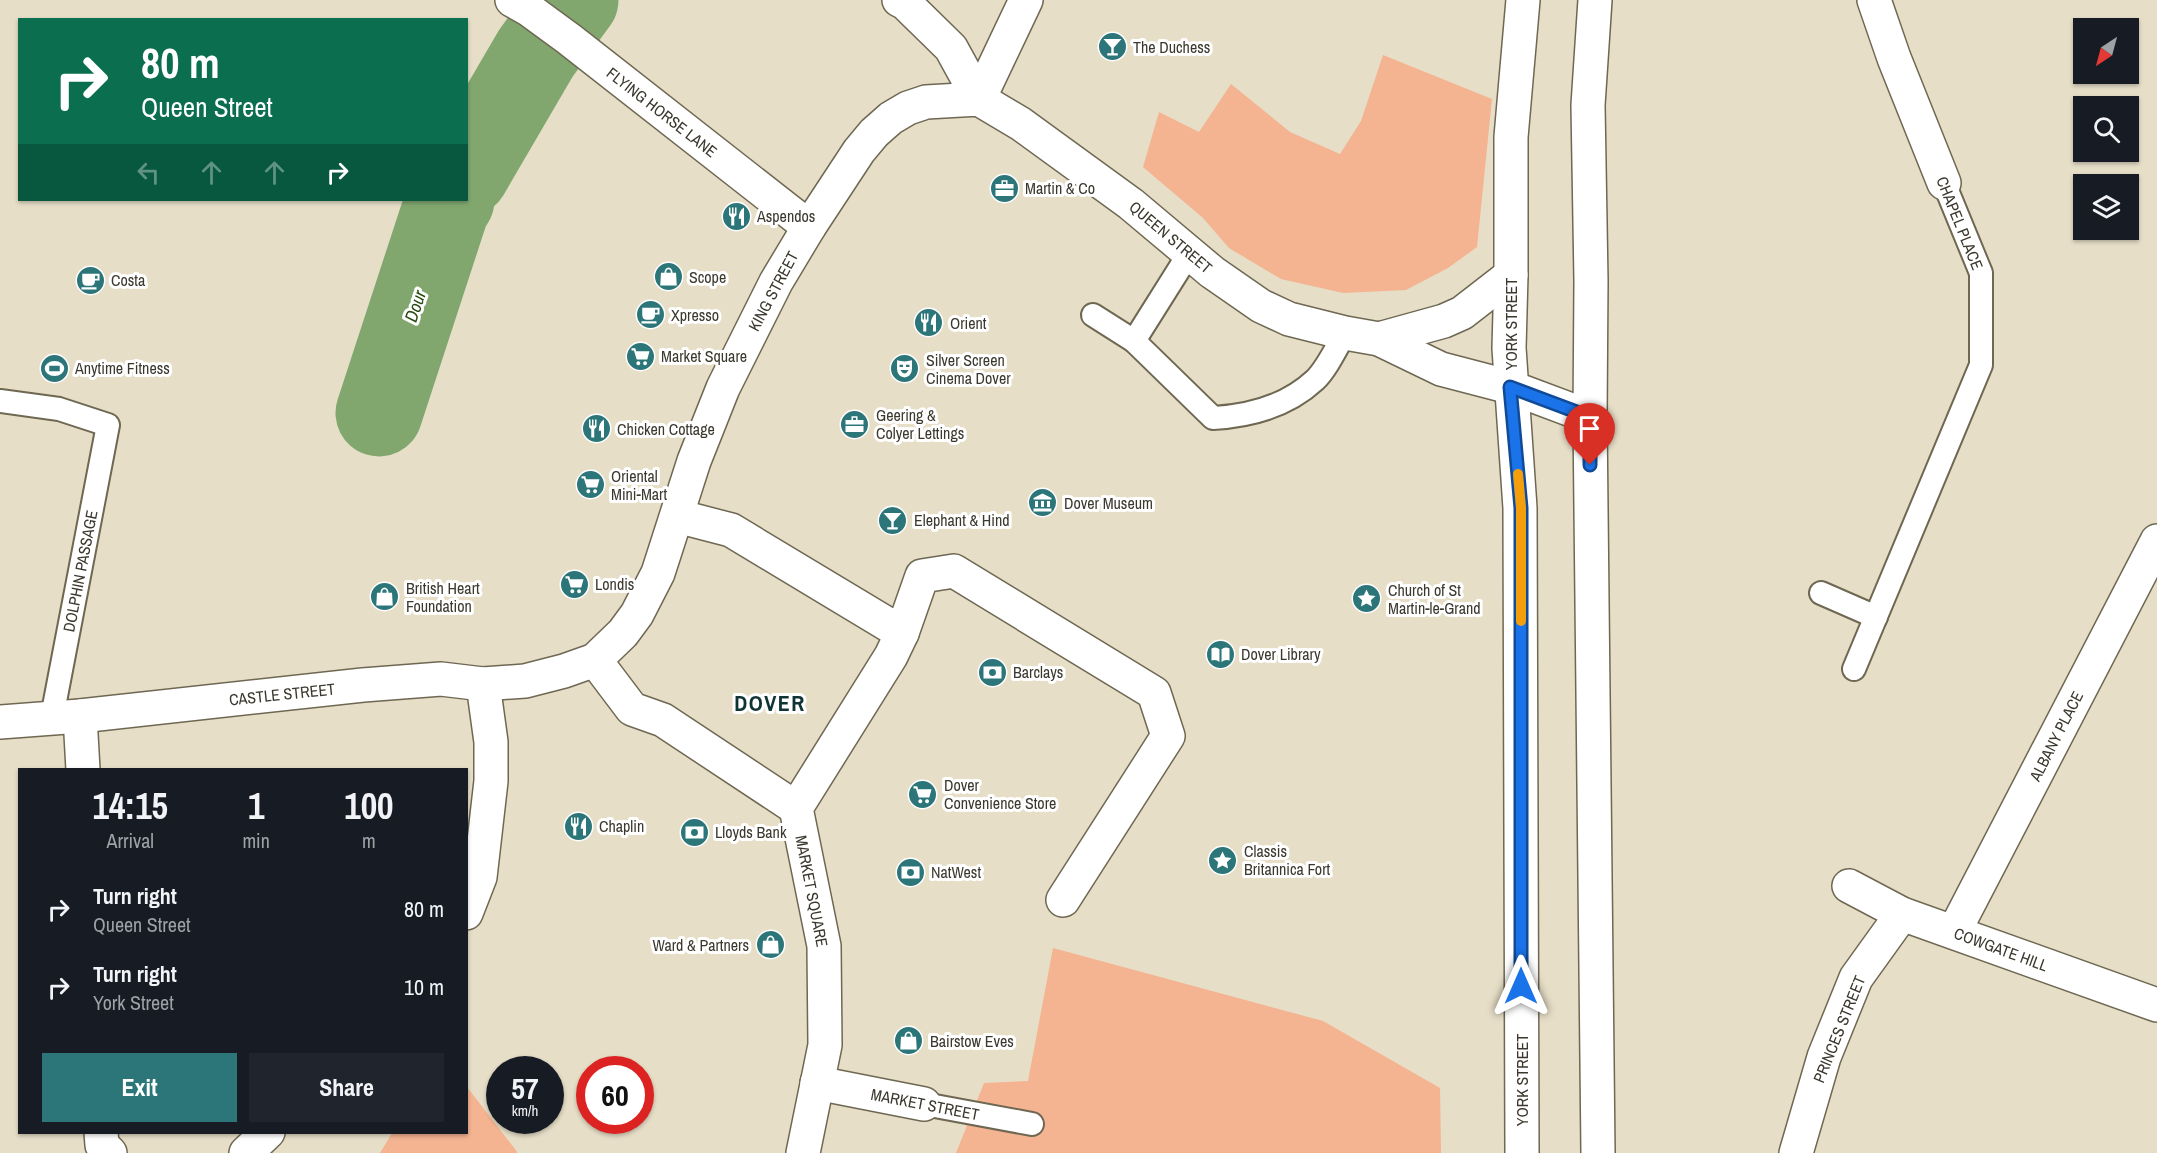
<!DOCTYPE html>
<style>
body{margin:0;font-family:"Archivo Narrow",sans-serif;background:#20242c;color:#f1f3f6;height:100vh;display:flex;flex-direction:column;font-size:22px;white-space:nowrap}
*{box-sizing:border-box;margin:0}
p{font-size:20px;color:#9ea1a6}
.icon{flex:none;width:33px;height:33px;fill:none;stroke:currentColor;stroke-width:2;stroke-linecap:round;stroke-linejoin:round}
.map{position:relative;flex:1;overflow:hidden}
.side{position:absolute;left:18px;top:768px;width:450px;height:366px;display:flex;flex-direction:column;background:#171b24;border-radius:0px;box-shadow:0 2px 4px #0004}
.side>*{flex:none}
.top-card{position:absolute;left:18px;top:18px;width:450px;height:183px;border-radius:0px;box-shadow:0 2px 4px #0004;background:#0b6e4f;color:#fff;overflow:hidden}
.needle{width:39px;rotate:216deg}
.tools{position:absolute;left:2073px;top:18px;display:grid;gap:12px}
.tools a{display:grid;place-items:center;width:66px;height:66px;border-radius:0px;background:#171b24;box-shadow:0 2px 4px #0004;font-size:30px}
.speed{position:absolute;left:486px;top:1056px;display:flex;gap:12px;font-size:30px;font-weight:700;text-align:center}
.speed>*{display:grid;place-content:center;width:78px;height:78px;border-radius:50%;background:#171b24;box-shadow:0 2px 4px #0004;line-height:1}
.speed small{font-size:15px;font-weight:400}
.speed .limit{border:9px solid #d22;background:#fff;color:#111}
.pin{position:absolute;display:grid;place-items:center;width:51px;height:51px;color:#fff;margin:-62px -26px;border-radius:50% 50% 50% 0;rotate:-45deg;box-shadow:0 0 6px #0007}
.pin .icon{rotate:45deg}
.me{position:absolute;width:66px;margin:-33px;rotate:0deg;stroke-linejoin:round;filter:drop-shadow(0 0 4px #0008)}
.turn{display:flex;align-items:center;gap:21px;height:126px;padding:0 24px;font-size:27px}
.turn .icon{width:78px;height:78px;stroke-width:2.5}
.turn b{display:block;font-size:42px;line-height:51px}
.lanes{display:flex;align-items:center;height:57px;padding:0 24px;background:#0003;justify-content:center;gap:30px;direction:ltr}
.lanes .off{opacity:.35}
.eta{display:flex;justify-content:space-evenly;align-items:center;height:102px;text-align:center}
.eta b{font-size:36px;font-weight:800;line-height:42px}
.primary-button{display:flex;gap:12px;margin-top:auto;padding:12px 24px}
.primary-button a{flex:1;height:69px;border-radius:0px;background:#2c767a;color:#fff;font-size:24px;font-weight:800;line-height:69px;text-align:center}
.primary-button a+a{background:#20242c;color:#f1f3f6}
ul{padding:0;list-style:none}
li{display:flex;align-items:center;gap:18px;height:78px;padding:0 24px}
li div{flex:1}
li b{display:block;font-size:22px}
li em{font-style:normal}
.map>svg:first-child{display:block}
</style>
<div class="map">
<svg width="2157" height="1153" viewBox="0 0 2157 1153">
<rect width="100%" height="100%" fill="#e6dec7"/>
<!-- green -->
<g fill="#f4b391">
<path d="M 1383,55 L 1492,99 L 1477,247 L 1448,268 L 1406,290 L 1343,293 L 1281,279 L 1229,248 L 1203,218 L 1143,167 L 1159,112 L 1199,132 L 1231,84 L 1290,132 L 1340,154 L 1361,121 Z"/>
<path d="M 1053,948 L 1323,1021 L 1440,1088 L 1441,1153 L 956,1153 L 984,1083 L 1028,1081 Z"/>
<path d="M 467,1087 L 518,1153 L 380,1153 L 392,1133 L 466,1132 Z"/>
</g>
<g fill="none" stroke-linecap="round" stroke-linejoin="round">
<!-- river -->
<g stroke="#81a76f" stroke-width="87">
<path d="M 466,173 L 536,53 L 575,0"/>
<path d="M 379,413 L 446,208 L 451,200"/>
</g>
<defs>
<g id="service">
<path d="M 1190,252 L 1134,341 L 1213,418 C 1250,416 1287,406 1315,380 C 1326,370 1337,347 1345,333"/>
<path d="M 1093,315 L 1134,341"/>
<path d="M 0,401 L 59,409 L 108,425 L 52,717"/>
<path d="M 1821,593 L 1876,617"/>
<path d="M 1854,669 L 1981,365 L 1981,273 L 1944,183"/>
<path d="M 924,1104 L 1032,1124"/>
</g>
<g id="pedestrian">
<path d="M 512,0 L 528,9 L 569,39 L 809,227"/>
<path d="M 677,516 L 731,530 L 902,633"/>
<path d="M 595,660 L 632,709 L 663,720 L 796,808"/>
<path d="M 817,1083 L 924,1104"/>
<path d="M 803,1153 L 825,1045 L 824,946 L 796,808 L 891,656 L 902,633 L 922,576 L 954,571 L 1154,693 L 1168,736 L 1063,900"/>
</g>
<g id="minor">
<path d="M 899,0 L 905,3 L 951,48 L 979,99"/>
<path d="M 1874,0 L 1894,58 L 1944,183"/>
<path d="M 979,99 L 1026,0"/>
<path d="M 80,716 L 83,770"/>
<path d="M 1849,886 L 1902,914 L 2157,1005"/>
<path d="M 466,913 L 480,877 L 491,781 L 491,742 L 483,684"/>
<path d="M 1954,932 L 2157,541"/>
<path d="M 101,1132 L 102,1145 L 110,1153"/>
<path d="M 246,1153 L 268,1132"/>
<path d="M 1796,1153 L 1824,1057 L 1856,978 L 1902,914"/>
</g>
<g id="tertiary">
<path d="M 1379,339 L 1444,321 L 1462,313 L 1511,275"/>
<path d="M 0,722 L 80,716 L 363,685 L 441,679 L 483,684 L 525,681 L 564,671 L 595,660 L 623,633 L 637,614 L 658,573 L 694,461 L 723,388 L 776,282 L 809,227 L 859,151 L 874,133 L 891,118 L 908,108 L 926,102 L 979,99 L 1021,124 L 1131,204 L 1212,272 L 1261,306 L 1289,319 L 1345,333 L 1379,339 L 1441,369 L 1510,387 L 1590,417"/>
</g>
<g id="primary">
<path d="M 1595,0 L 1588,105 L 1591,281 L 1590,417 L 1598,1153"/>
<path d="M 1522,1153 L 1520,508 L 1509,348 L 1511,275 L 1511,137 L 1523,0"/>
</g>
</defs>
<!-- service casing -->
<use href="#service" stroke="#6e6752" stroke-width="26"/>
<!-- pedestrian casing -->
<use href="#pedestrian" stroke="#6e6752" stroke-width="36"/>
<!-- minor casing -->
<use href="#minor" stroke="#6e6752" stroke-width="36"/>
<!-- tertiary casing -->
<use href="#tertiary" stroke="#6e6752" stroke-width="36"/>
<!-- primary casing -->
<use href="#primary" stroke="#6e6752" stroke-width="36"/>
<!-- service -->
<use href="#service" stroke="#fff" stroke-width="22"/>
<!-- pedestrian -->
<use href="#pedestrian" stroke="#fff" stroke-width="33"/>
<!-- minor -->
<use href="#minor" stroke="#fff" stroke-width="33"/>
<!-- tertiary -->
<use href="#tertiary" stroke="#fff" stroke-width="33"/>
<!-- primary -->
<use href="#primary" stroke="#fff" stroke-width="33"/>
</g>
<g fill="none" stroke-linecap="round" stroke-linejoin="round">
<defs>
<path id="route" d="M 1521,986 L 1521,508 L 1510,387 L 1590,417 L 1590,465"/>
</defs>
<!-- route casing -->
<use href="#route" stroke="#114b97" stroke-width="15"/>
<!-- route -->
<use href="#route" stroke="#1a73e8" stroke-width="10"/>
<!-- slow -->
<path stroke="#f59e0b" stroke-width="10" d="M 1518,474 L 1521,508 L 1521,621"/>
</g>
<!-- icons -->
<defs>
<symbol id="bar-disc" viewBox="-11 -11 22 22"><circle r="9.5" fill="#2c767a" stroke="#fff"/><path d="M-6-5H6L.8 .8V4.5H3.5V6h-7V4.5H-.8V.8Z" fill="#fff"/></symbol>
<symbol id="office-disc" viewBox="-11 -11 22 22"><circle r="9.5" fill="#2c767a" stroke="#fff"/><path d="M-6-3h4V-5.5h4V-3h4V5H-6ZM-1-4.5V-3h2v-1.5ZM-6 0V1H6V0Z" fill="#fff"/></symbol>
<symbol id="restaurant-disc" viewBox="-11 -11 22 22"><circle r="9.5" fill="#2c767a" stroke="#fff"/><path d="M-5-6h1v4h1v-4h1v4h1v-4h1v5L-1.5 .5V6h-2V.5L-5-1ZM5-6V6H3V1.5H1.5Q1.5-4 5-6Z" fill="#fff"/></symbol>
<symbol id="shop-disc" viewBox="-11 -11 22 22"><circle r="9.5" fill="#2c767a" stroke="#fff"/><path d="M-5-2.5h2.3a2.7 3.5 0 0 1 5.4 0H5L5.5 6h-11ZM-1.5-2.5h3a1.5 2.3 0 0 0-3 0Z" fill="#fff"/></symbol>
<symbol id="cafe-disc" viewBox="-11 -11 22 22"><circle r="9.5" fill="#2c767a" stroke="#fff"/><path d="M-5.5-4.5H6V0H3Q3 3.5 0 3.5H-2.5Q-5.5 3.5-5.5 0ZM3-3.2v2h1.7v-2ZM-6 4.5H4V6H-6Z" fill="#fff"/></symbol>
<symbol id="supermarket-disc" viewBox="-11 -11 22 22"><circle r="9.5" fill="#2c767a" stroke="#fff"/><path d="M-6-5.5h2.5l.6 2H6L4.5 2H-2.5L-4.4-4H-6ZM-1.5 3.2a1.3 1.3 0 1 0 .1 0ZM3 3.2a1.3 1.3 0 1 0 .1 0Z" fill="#fff"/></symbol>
<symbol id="stadium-disc" viewBox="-11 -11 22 22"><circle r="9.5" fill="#2c767a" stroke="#fff"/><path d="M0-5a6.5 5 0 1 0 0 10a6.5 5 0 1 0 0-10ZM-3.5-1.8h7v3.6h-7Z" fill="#fff"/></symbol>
<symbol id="theatre-disc" viewBox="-11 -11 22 22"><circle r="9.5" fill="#2c767a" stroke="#fff"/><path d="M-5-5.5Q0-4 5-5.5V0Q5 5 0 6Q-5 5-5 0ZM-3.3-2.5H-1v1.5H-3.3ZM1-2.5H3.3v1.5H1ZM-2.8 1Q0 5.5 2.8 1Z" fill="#fff"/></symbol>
<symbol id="museum-disc" viewBox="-11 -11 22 22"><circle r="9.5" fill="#2c767a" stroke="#fff"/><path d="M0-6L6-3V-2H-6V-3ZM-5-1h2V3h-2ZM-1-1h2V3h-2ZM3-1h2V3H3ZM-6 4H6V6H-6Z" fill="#fff"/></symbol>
<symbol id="sight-disc" viewBox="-11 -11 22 22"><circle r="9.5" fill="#2c767a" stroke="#fff"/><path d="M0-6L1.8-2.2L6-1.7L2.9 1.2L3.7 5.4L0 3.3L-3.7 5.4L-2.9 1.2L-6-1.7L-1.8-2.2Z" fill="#fff"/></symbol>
<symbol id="library-disc" viewBox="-11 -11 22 22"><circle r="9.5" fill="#2c767a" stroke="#fff"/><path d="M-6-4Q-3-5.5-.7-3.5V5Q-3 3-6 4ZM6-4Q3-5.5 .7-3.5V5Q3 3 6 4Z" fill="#fff"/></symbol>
<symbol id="bank-disc" viewBox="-11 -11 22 22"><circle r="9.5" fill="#2c767a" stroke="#fff"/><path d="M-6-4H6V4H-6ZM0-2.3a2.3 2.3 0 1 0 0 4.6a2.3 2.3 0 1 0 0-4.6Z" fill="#fff"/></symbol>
</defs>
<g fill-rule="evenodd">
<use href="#bar-disc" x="1096" y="30" width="33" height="33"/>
<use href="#office-disc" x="988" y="172" width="33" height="33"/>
<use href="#restaurant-disc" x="720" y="200" width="33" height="33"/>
<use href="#shop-disc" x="652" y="260" width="33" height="33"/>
<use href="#cafe-disc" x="74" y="264" width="33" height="33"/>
<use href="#cafe-disc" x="634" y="298" width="33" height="33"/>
<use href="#restaurant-disc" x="912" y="306" width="33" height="33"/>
<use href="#supermarket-disc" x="624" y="340" width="33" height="33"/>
<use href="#stadium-disc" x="38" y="352" width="33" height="33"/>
<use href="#theatre-disc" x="888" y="352" width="33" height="33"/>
<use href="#office-disc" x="838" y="408" width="33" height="33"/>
<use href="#restaurant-disc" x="580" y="412" width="33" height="33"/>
<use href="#supermarket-disc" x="574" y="468" width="33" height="33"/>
<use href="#museum-disc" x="1026" y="486" width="33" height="33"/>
<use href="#bar-disc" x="876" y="504" width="33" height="33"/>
<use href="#supermarket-disc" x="558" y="568" width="33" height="33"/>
<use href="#shop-disc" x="368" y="580" width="33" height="33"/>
<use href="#sight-disc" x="1350" y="582" width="33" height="33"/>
<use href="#library-disc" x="1204" y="638" width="33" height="33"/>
<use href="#bank-disc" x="976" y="656" width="33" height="33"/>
<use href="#supermarket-disc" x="906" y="778" width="33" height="33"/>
<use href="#restaurant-disc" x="562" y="810" width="33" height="33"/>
<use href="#bank-disc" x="678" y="816" width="33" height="33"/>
<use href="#sight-disc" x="1206" y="844" width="33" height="33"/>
<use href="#bank-disc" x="894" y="856" width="33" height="33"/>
<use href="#shop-disc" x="754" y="928" width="33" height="33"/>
<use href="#shop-disc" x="892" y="1024" width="33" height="33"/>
</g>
<g text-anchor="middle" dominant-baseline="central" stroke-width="6" stroke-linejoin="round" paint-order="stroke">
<!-- poi labels -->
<g font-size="16" fill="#3b382e" stroke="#fff" text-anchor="start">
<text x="1133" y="47">The Duchess</text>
<text x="1025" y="188">Martin &amp; Co</text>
<text x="757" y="216">Aspendos</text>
<text x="689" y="277">Scope</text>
<text x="111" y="280">Costa</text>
<text x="671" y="315">Xpresso</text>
<text x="950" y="323">Orient</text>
<text x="661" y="356">Market Square</text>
<text x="926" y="360">Silver Screen<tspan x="926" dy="18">Cinema Dover</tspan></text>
<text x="75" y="368">Anytime Fitness</text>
<text x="876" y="415">Geering &amp;<tspan x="876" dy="18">Colyer Lettings</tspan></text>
<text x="617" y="429">Chicken Cottage</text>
<text x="611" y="476">Oriental<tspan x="611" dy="18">Mini-Mart</tspan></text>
<text x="1064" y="503">Dover Museum</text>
<text x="914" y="520">Elephant &amp; Hind</text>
<text x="595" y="584">Londis</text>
<text x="406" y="588">British Heart<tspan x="406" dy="18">Foundation</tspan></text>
<text x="1388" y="590">Church of St<tspan x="1388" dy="18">Martin-le-Grand</tspan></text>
<text x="1241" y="654">Dover Library</text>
<text x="1013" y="672">Barclays</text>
<text x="944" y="785">Dover<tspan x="944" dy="18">Convenience Store</tspan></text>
<text x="599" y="826">Chaplin</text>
<text x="715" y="832">Lloyds Bank</text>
<text x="1244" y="851">Classis<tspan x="1244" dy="18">Britannica Fort</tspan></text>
<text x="931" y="872">NatWest</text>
<text x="749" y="945" text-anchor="end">Ward &amp; Partners</text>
<text x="930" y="1041">Bairstow Eves</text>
</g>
<!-- street labels -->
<g font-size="16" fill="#3b382e" stroke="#fff">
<text transform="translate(662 112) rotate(38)">FLYING HORSE LANE</text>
<text transform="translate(1960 223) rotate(68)">CHAPEL PLACE</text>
<text transform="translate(1171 237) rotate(40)">QUEEN STREET</text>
<text transform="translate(773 291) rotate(-62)">KING STREET</text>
<text transform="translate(1511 324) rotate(-90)">YORK STREET</text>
<text transform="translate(80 571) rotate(-79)">DOLPHIN PASSAGE</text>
<text transform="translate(282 694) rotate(-6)">CASTLE STREET</text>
<text transform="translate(2056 736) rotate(-63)">ALBANY PLACE</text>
<text transform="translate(812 891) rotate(79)">MARKET SQUARE</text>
<text transform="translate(2001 949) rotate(20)">COWGATE HILL</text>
<text transform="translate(1839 1029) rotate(-68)">PRINCES STREET</text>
<text transform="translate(1522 1080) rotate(-90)">YORK STREET</text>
<text transform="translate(925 1104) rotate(11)">MARKET STREET</text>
</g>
<!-- water labels -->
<g font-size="18" font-style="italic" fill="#264a0e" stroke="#fff">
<text transform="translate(415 306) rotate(-71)">Dour</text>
</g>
<!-- district labels -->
<g font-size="22" font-weight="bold" letter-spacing="1.5" fill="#103335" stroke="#fff">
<text x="770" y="703">DOVER</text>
</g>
</g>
</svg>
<div class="tools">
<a><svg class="needle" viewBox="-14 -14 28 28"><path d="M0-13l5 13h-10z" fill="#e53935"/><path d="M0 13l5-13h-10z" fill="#9ea1a6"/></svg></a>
<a><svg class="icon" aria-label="search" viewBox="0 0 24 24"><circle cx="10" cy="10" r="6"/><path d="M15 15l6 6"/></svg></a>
<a><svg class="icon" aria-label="layers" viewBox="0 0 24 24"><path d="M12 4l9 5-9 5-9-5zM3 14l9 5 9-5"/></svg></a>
</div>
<div class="speed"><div>57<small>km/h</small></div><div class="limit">60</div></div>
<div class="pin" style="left:1590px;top:465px;background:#d93025"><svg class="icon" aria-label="arrive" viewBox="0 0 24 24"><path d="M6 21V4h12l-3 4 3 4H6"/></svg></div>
<svg class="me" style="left:1521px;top:986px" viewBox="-20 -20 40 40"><path d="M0-17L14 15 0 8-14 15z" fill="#1a73e8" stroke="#fff" stroke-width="4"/></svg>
<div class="top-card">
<div class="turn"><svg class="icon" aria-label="right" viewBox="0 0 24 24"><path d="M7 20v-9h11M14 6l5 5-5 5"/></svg><div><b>80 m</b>Queen Street</div></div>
<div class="lanes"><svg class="icon off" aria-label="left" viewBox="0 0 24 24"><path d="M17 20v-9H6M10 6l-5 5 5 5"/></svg><svg class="icon off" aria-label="ahead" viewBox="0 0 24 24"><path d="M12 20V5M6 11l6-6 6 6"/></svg><svg class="icon off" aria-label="ahead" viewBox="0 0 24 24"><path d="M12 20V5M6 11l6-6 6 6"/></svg><svg class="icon" aria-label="right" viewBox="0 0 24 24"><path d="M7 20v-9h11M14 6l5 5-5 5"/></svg></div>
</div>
<section class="side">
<div class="eta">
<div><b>14:15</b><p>Arrival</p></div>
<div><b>1</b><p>min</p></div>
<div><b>100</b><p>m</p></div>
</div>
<ul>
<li><svg class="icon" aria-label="right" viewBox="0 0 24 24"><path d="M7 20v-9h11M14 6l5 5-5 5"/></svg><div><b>Turn right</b><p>Queen Street</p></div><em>80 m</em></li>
<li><svg class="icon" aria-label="right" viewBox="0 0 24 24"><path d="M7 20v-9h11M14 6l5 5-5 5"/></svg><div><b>Turn right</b><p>York Street</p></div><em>10 m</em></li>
</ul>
<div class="primary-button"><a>Exit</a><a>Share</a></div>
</section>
</div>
